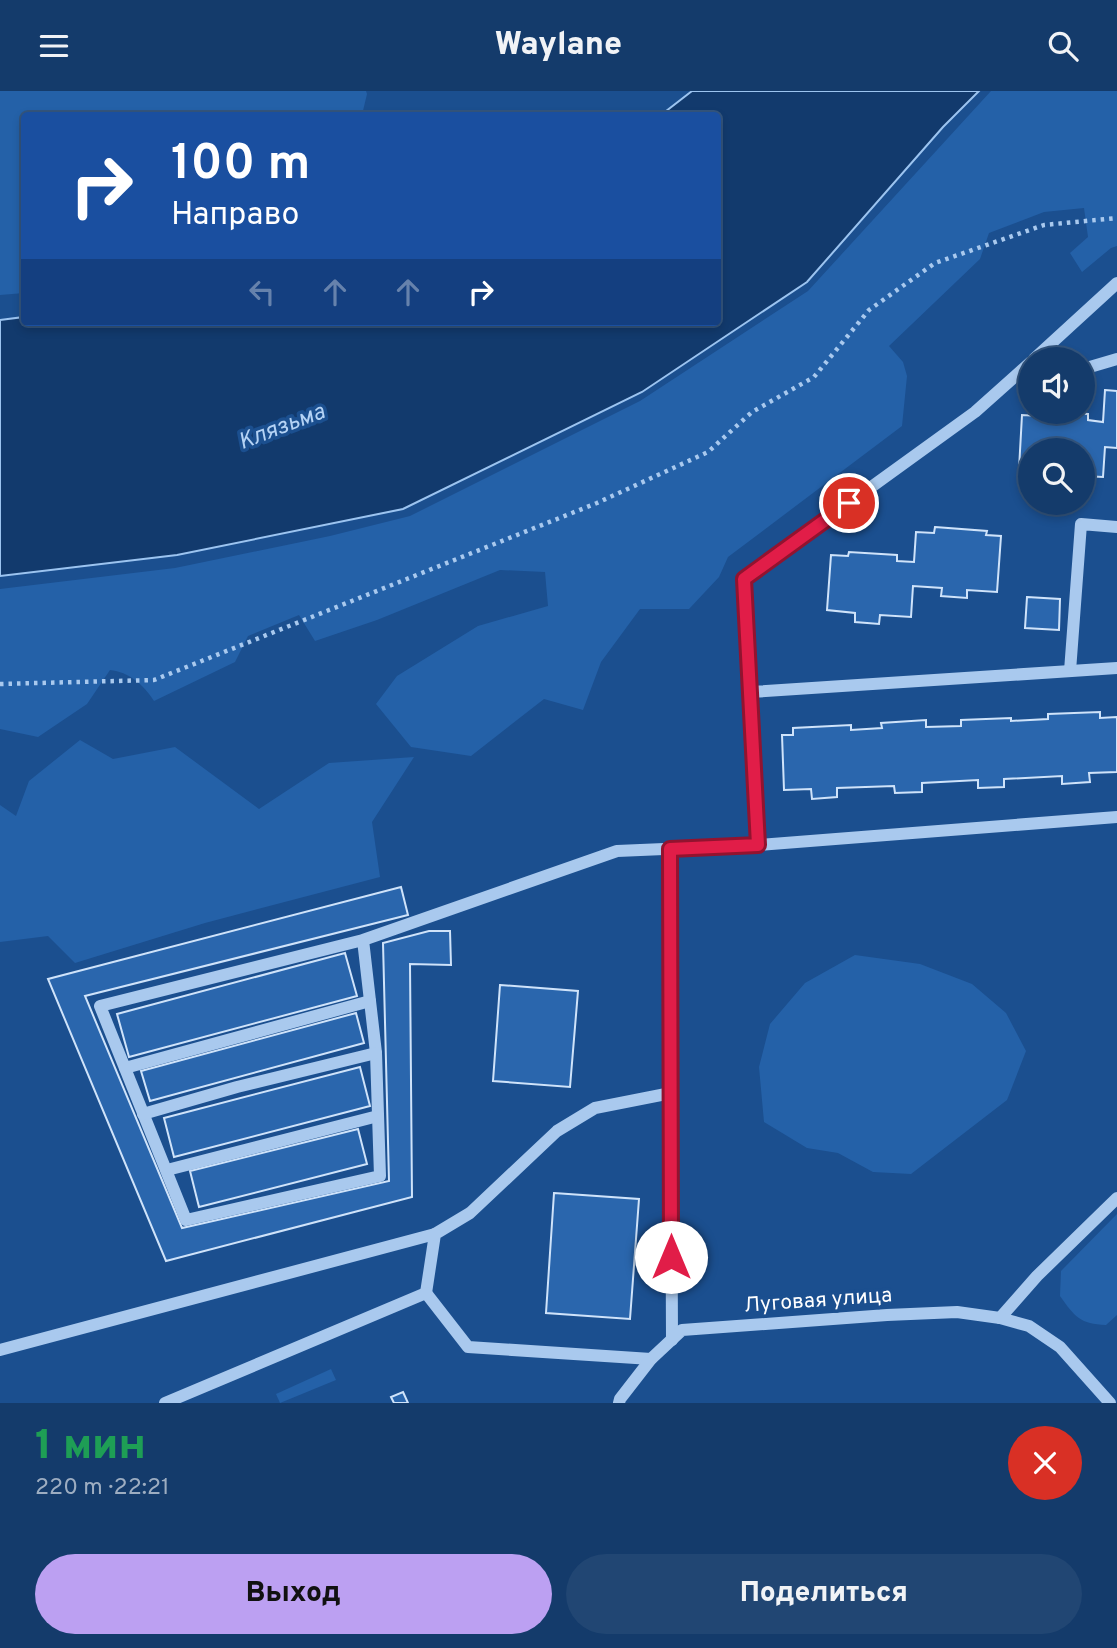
<!DOCTYPE html>
<html lang="ru">
<meta charset="utf-8">
<style>
body{margin:0;font-family:Overpass,sans-serif;background:#214673;color:#f1f3f6;height:100vh;display:flex;flex-direction:column;font-size:26px;white-space:nowrap}
*{box-sizing:border-box;margin:0}
p{font-size:23px;color:#9dadc1}
.icon{flex:none;width:38px;height:38px;fill:none;stroke:currentColor;stroke-width:2;stroke-linecap:round;stroke-linejoin:round}
.map{position:relative;height:1312px;overflow:hidden}
.details{display:flex;flex-direction:column;background:#143b6b;flex:1}
.details>*{flex:none}
.banner{position:absolute;left:21px;top:21px;width:700px;height:214px;border-radius:7px;box-shadow:0 4px 10px #0003,0 0 0 2px #33557e;background:#1a4fa0;color:#fff;overflow:hidden}
.controls{position:absolute;left:1018px;top:256px;display:grid;gap:14px}
.controls a{display:grid;place-items:center;width:77px;height:77px;border-radius:50%;background:#143b6b;box-shadow:0 4px 10px #0003,0 0 0 2px #33557e;font-size:35px}
.pin{position:absolute;display:grid;place-items:center;width:60px;height:60px;color:#fff;margin:-30px;border:4px solid #fff;border-radius:50%;box-shadow:0 2px 7px #0007}
.me{position:absolute;width:77px;margin:-38px;rotate:0deg;stroke-linejoin:round;filter:drop-shadow(0 0 5px #0008)}
.turn{display:flex;align-items:center;gap:24px;height:147px;padding:0 35px;font-size:32px}
.turn .icon{width:91px;height:91px;stroke-width:2.5}
.turn b{display:block;font-size:49px;line-height:60px}
.lanes{display:flex;align-items:center;height:66px;padding:0 35px;background:#0003;justify-content:center;gap:35px;direction:ltr}
.lanes .off{opacity:.35}
.round{display:grid;place-items:center;flex:none;width:74px;height:74px;border-radius:37px;background:#214673}
.headline{display:flex;align-items:center;justify-content:space-between;height:119px;padding:0 35px}
h1{font-size:42px;font-weight:800;line-height:52px;color:#1e9e55}
.cta{display:flex;gap:14px;margin-top:auto;padding:14px 35px}
.cta a{flex:1;height:80px;border-radius:42px;background:#bca0f2;color:#111;font-size:28px;font-weight:800;line-height:80px;text-align:center}
.cta a+a{background:#214673;color:#f1f3f6}
header{display:flex;justify-content:space-between;align-items:center;height:91px;padding:0 35px;background:#143b6b;font-size:32px;font-weight:800}
.map>svg:first-child{display:block}
</style>
<header><svg class="icon" aria-label="menu" viewBox="0 0 24 24"><path d="M4 6h16M4 12h16M4 18h16"/></svg>Waylane<svg class="icon" aria-label="search" viewBox="0 0 24 24"><circle cx="10" cy="10" r="6"/><path d="M15 15l6 6"/></svg></header>
<div class="map">
<svg width="1117" height="1312" viewBox="0 0 1117 1312">
<rect width="100%" height="100%" fill="#1b4f8f"/>
<!-- green -->
<g fill="#2461a8">
<path d="M 0,0 L 366,0 L 367,3 L 362,24 L 24,24 L 24,202 L 0,204 Z"/>
<path d="M 991,0 L 1117,0 L 1117,155 L 1111,157 L 1082,181 L 1070,162 L 1088,146 L 1084,117 L 1044,121 L 989,142 L 980,168 L 889,255 L 903,271 L 907,285 L 902,335 L 728,466 L 719,486 L 689,518 L 640,518 L 601,571 L 583,619 L 544,608 L 471,665 L 411,656 L 376,613 L 397,585 L 478,535 L 548,515 L 545,481 L 500,479 L 377,529 L 315,550 L 299,524 L 248,545 L 235,571 L 154,610 C 143,593 129,581 110,579 L 87,613 L 38,646 L 0,638 L 0,498 L 175,477 L 330,445 L 410,425 L 640,310 L 808,200 Z"/>
<path d="M 80,649 L 113,668 L 175,656 L 259,718 L 329,672 L 414,666 L 372,731 L 380,786 L 205,832 L 75,872 L 48,845 L 0,851 L 0,714 L 16,725 L 29,690 Z"/>
<path d="M 855,864 L 920,873 L 972,893 L 1006,922 L 1026,960 L 1007,1009 L 911,1083 L 873,1081 L 838,1062 L 807,1057 L 764,1031 L 759,976 L 770,933 L 805,892 Z"/>
<path d="M 1117,1123 L 1117,1224 L 1106,1234 C 1080,1233 1075,1226 1060,1205 L 1061,1180 Z"/>
<path d="M 331,1278 L 336,1289 L 280,1312 L 276,1303 Z"/>
</g>
<!-- water -->
<path fill="#123a6d" stroke="#9cc4f0" stroke-width="2" d="M 692,0 L 979,0 L 943,36 L 807,191 L 642,301 L 403,418 L 177,464 L 0,485 L 0,229 L 24,226 L 24,231 L 718,231 L 718,24 L 661,24 Z"/>
<!-- building -->
<g fill="#2a66ad" stroke="#cfe3fa" stroke-width="2">
<path d="M 1105,299 L 1117,300 L 1117,357 L 1105,356 L 1103,386 L 1083,385 L 1083,359 L 1031,359 L 1031,378 L 1019,378 L 1022,324 L 1039,325 L 1039,320 L 1088,323 L 1088,329 L 1103,331 Z"/>
<path d="M 935,436 L 987,440 L 986,444 L 1001,445 L 997,501 L 967,499 L 967,507 L 941,505 L 942,497 L 913,495 L 911,526 L 880,524 L 879,533 L 855,531 L 855,522 L 827,519 L 831,464 L 848,465 L 849,461 L 897,464 L 897,470 L 914,471 L 916,441 L 934,442 Z"/>
<path d="M 1027,506 L 1060,508 L 1059,539 L 1025,537 Z"/>
<path d="M 1100,621 L 1100,627 L 1117,626 L 1117,681 L 1089,682 L 1090,691 L 1062,693 L 1062,685 L 1004,688 L 1004,696 L 978,697 L 978,689 L 922,692 L 922,701 L 895,702 L 894,695 L 837,697 L 837,706 L 812,708 L 811,698 L 784,699 L 782,644 L 793,644 L 793,637 L 851,634 L 851,639 L 882,637 L 881,632 L 926,629 L 926,636 L 961,635 L 961,629 L 1011,627 L 1011,630 L 1048,628 L 1048,623 Z"/>
<path d="M 401,796 L 408,824 L 85,905 L 182,1137 L 389,1090 L 383,852 L 429,840 L 450,840 L 451,874 L 410,873 L 412,1106 L 166,1170 L 48,888 Z"/>
<path d="M 345,862 L 357,905 L 129,966 L 117,923 Z"/>
<path d="M 500,894 L 578,900 L 570,996 L 493,990 Z"/>
<path d="M 356,922 L 364,952 L 150,1010 L 141,980 Z"/>
<path d="M 360,976 L 370,1015 L 174,1066 L 164,1027 Z"/>
<path d="M 358,1038 L 367,1073 L 199,1116 L 190,1080 Z"/>
<path d="M 554,1102 L 639,1108 L 630,1228 L 546,1222 Z"/>
<path d="M 403,1301 L 408,1312 L 394,1312 L 391,1306 Z"/>
</g>
<g fill="none" stroke-linecap="round" stroke-linejoin="round">
<!-- path -->
<path stroke="#a9c9ee" stroke-width="4.5" stroke-dasharray="3.5 5" stroke-linecap="butt" d="M 0,593 L 154,589 L 597,412 L 708,361 L 752,321 L 814,286 L 869,219 L 935,172 L 1044,134 L 1117,127"/>
<!-- minor -->
<g stroke="#a9c9ee" stroke-width="12">
<path d="M 1034,268 L 1117,192"/>
<path d="M 1083,278 L 1117,268"/>
<path d="M 1070,580 L 1081,433 L 1117,436"/>
<path d="M 751,601 L 744,488 L 975,321 L 1031,271"/>
<path d="M 758,754 L 751,601 L 1117,577"/>
<path d="M 670,758 L 672,1249"/>
<path d="M 363,849 L 100,915 L 186,1129 L 380,1085 L 376,962 L 363,849 L 617,760 L 758,754 L 1117,726"/>
<path d="M 125,977 L 370,910"/>
<path d="M 143,1023 L 237,996 L 376,962"/>
<path d="M 167,1079 L 378,1025"/>
<path d="M 426,1202 L 435,1143 L 470,1122 L 557,1040 L 595,1017 L 671,1002"/>
<path d="M 426,1202 L 468,1256 L 651,1268"/>
<path d="M 1000,1227 L 1037,1185 L 1117,1107"/>
<path d="M 0,1259 L 435,1143"/>
<path d="M 165,1312 L 426,1202"/>
<path d="M 619,1312 L 620,1308 L 651,1268 L 682,1239 L 887,1224 L 957,1221 L 1000,1227 L 1029,1235 L 1060,1256 L 1110,1312"/>
</g>
</g>
<g fill="none" stroke-linecap="round" stroke-linejoin="round">
<defs>
<path id="route" d="M 671,1166 L 670,758 L 758,754 L 744,488 L 849,412"/>
</defs>
<!-- route casing -->
<use href="#route" stroke="#92132f" stroke-width="18"/>
<!-- route -->
<use href="#route" stroke="#e11d48" stroke-width="12"/>
</g>
<g text-anchor="middle" dominant-baseline="central" stroke-width="7" stroke-linejoin="round" paint-order="stroke">
<!-- street labels -->
<g font-size="21" fill="#fff" stroke="#1b4f8f">
<text transform="translate(818 1210) rotate(-4)">Луговая улица</text>
</g>
<!-- water labels -->
<g font-size="23" font-style="italic" fill="#b5d3f5" stroke="#1b4f8f">
<text transform="translate(282 337) rotate(-21)">Клязьма</text>
</g>
</g>
</svg>
<div class="controls">
<a><svg class="icon" aria-label="sound" viewBox="0 0 24 24"><path d="M4 9h4l5-4v14l-5-4H4zM17 9q2 3 0 6"/></svg></a>
<a><svg class="icon" aria-label="search" viewBox="0 0 24 24"><circle cx="10" cy="10" r="6"/><path d="M15 15l6 6"/></svg></a>
</div>
<div class="pin" style="left:849px;top:412px;background:#d93025"><svg class="icon" aria-label="arrive" viewBox="0 0 24 24"><path d="M6 21V4h12l-3 4 3 4H6"/></svg></div>
<svg class="me" style="left:671px;top:1166px" viewBox="-20 -20 40 40"><circle r="19" fill="#fff"/><path d="M0-13L10 11 0 6-10 11z" fill="#e11d48"/></svg>
<div class="banner">
<div class="turn"><svg class="icon" aria-label="right" viewBox="0 0 24 24"><path d="M7 20v-9h11M14 6l5 5-5 5"/></svg><div><b>100 m</b>Направо</div></div>
<div class="lanes"><svg class="icon off" aria-label="left" viewBox="0 0 24 24"><path d="M17 20v-9H6M10 6l-5 5 5 5"/></svg><svg class="icon off" aria-label="ahead" viewBox="0 0 24 24"><path d="M12 20V5M6 11l6-6 6 6"/></svg><svg class="icon off" aria-label="ahead" viewBox="0 0 24 24"><path d="M12 20V5M6 11l6-6 6 6"/></svg><svg class="icon" aria-label="right" viewBox="0 0 24 24"><path d="M7 20v-9h11M14 6l5 5-5 5"/></svg></div>
</div>
</div>
<section class="details">
<div class="headline"><div><h1>1 мин</h1><p>220 m · 22:21</p></div><a class="round" style="background:#d93025;color:#fff"><svg class="icon" aria-label="close" viewBox="0 0 24 24"><path d="M6 6l12 12M18 6L6 18"/></svg></a></div>
<div class="cta"><a>Выход</a><a>Поделиться</a></div>
</section>
